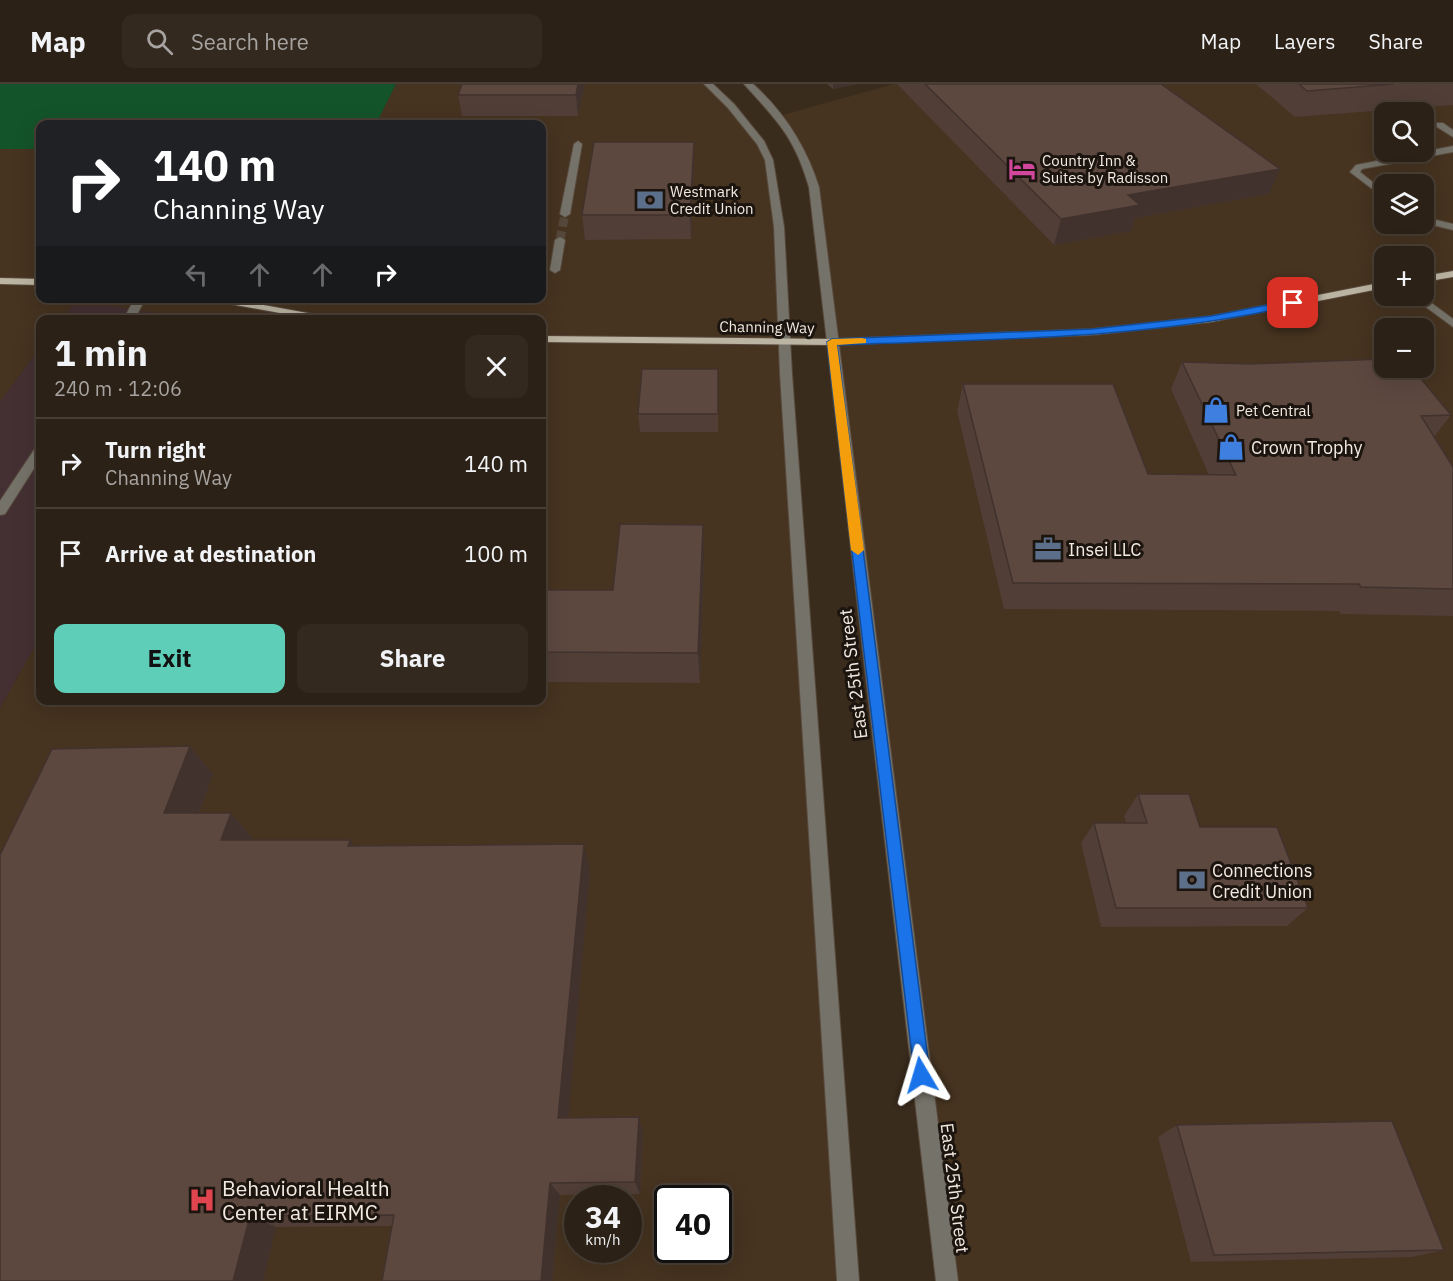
<!DOCTYPE html>
<meta charset="utf-8">
<style>
body{margin:0;font-family:"IBM Plex Sans",sans-serif;background:#34291f;color:#f1f3f6;height:100vh;display:flex;flex-direction:column;font-size:22px;white-space:nowrap}
*{box-sizing:border-box;margin:0}
p{font-size:20px;color:#a6a3a1}
.icon{flex:none;width:33px;height:33px;fill:none;stroke:currentColor;stroke-width:2;stroke-linecap:round;stroke-linejoin:round}
.map{position:relative;flex:1;overflow:hidden}
.side{position:absolute;left:36px;top:231px;width:510px;height:390px;display:flex;flex-direction:column;background:#2c2116;border-radius:12px;box-shadow:0 6px 24px #0002,0 0 0 2px #483e35}
.side>*{flex:none}
.hud{position:absolute;left:36px;top:36px;width:510px;height:183px;border-radius:12px;box-shadow:0 6px 24px #0002,0 0 0 2px #483e35;background:#202124;color:#fff;overflow:hidden}
.tools{position:absolute;left:1374px;top:18px;display:grid;gap:12px}
.tools a{display:grid;place-items:center;width:60px;height:60px;border-radius:12px;background:#2c2116;box-shadow:0 6px 24px #0002,0 0 0 2px #483e35;font-size:30px}
.speed{position:absolute;left:564px;top:1101px;display:flex;gap:12px;font-size:30px;font-weight:700;text-align:center}
.speed>*{display:grid;place-content:center;width:78px;height:78px;border-radius:50%;background:#2c2116;box-shadow:0 6px 24px #0002,0 0 0 2px #483e35;line-height:1}
.speed small{font-size:15px;font-weight:400}
.speed .limit{border:3px solid #111;border-radius:9px;background:#fff;color:#111}
.pin{position:absolute;display:grid;place-items:center;width:51px;height:51px;color:#fff;margin:-26px;border-radius:12px;box-shadow:0 3px 9px #0006}
.me{position:absolute;width:66px;margin:-33px;rotate:353deg;stroke-linejoin:round;filter:drop-shadow(0 0 4px #0008)}
.turn{display:flex;align-items:center;gap:21px;height:126px;padding:0 18px;font-size:27px}
.turn .icon{width:78px;height:78px;stroke-width:2.5}
.turn b{display:block;font-size:42px;line-height:51px}
.lanes{display:flex;align-items:center;height:57px;padding:0 18px;background:#0003;justify-content:center;gap:30px;direction:ltr}
.lanes .off{opacity:.35}
.round{display:grid;place-items:center;flex:none;width:63px;height:63px;border-radius:12px;background:#34291f}
.headline{display:flex;align-items:center;justify-content:space-between;height:102px;padding:0 18px}
h1{font-size:36px;font-weight:700;line-height:45px}
.primary-button{display:flex;gap:12px;margin-top:auto;padding:12px 18px}
.primary-button a{flex:1;height:69px;border-radius:12px;background:#5eceb8;color:#111;font-size:24px;font-weight:700;line-height:69px;text-align:center}
.primary-button a+a{background:#34291f;color:#f1f3f6}
ul{padding:0;list-style:none}
li{display:flex;align-items:center;gap:18px;height:90px;padding:0 18px;border-top:2px solid #483e35}
li div{flex:1}
li b{display:block;font-size:22px}
li em{font-style:normal}
header{display:flex;align-items:center;gap:36px;box-sizing:border-box;height:84px;padding:0 30px;background:#2c2116;border-bottom:2px solid #483e35}
header strong{font-size:28px}
nav{display:flex;gap:33px;margin-inline-start:auto;font-size:21px}
.search{width:420px;height:54px;background:#34291f;display:flex;align-items:center;gap:15px;box-sizing:border-box;padding:0 21px;border-radius:12px;color:#a6a3a1;font-size:22px}
.map>svg:first-child{display:block}
</style>
<header>
<strong>Map</strong>
<div class="search"><svg class="icon" aria-label="search" viewBox="0 0 24 24"><circle cx="10" cy="10" r="6"/><path d="M15 15l6 6"/></svg>Search here</div>
<nav><a>Map</a><a>Layers</a><a>Share</a></nav>
</header>
<div class="map">
<svg width="1453" height="1197" viewBox="0 0 1453 1197">
<rect width="100%" height="100%" fill="#3a2c1d"/>
<!-- built -->
<g fill="#463320" fill-rule="evenodd">
<path d="M 396,0 L 705,0 L 731,22 L 769,76 L 849,1197 L 0,1197 L 0,624 L 40,553 L 40,616 L 542,616 L 542,236 L 192,236 L 112,222 L 72,222 L 62,235 L 40,236 L 40,264 L 0,318 L 0,65 L 40,65 L 40,214 L 542,214 L 542,40 L 376,40 ZM 578,1114 L 628,1114 L 628,1166 L 578,1166 ZM 668,1114 L 718,1114 L 718,1166 L 668,1166 Z"/>
<path d="M 894,0 L 1453,0 L 1453,190 L 1424,195 L 1424,172 L 1384,172 L 1384,212 L 1424,212 L 1424,195 L 1453,192 L 1453,1197 L 947,1197 L 814,103 L 779,32 ZM 1384,28 L 1424,28 L 1424,68 L 1384,68 ZM 1384,100 L 1424,100 L 1424,140 L 1384,140 ZM 1384,244 L 1424,244 L 1424,284 L 1384,284 Z"/>
</g>
<!-- medical -->
<g fill="#443033">
<path d="M 72,222 L 112,222 L 191,235 L 62,236 Z"/>
<path d="M 40,264 L 40,553 L 0,624 L 0,318 Z"/>
</g>
<!-- green -->
<path fill="#14542a" d="M 0,0 L 396,0 L 376,40 L 40,40 L 40,65 L 0,65 Z"/>
<g fill="none" stroke-linecap="round" stroke-linejoin="round">
<!-- minor-tunnel -->
<path stroke="#56483a" stroke-width="9" stroke-dasharray="9 4.5" stroke-linecap="butt" d="M 560,156 L 565,130"/>
<defs>
<g id="minor">
<path d="M 704,0 L 713,0 L 734,20 L 764,57 L 773,76 L 784,143 L 792,290 L 859,1197 L 837,1197 L 780,290 L 774,143 L 765,76 L 757,60 L 728,24 Z"/>
<path d="M 744,0 L 753,0 C 785,29 806,62 819,103 L 958,1197 L 936,1197 L 809,103 C 794,52 778,38 744,0 Z"/>
<path d="M 1437,39 L 1443,39 L 1453,46 L 1453,53 L 1437,43 Z"/>
<path d="M 578,57 L 582,60 L 570,130 L 565,133 L 560,130 L 574,60 Z"/>
<path d="M 1453,62 L 1453,68 L 1362,85 L 1360,88 L 1384,107 L 1384,114 L 1350,88 L 1356,81 Z"/>
<path d="M 1424,133 L 1453,140 L 1453,146 L 1424,139 Z"/>
<path d="M 560,153 L 565,156 L 560,186 L 555,189 L 550,186 L 555,156 Z"/>
<path d="M 1411,212 L 1422,212 L 1453,235 L 1453,243 Z"/>
<path d="M 135,214 L 146,214 L 134,236 L 123,236 Z"/>
<path d="M 40,362 L 40,375 L 5,430 L 0,431 L 0,417 L 36,363 Z"/>
</g>
<g id="major">
<path d="M 1453,187 L 1453,193 L 1424,198 L 1424,192 Z"/>
<path d="M 0,194 L 40,195 L 40,201 L 0,200 Z"/>
<path d="M 1384,198 L 1384,204 L 1211,238 L 1092,251 L 832,261 L 542,258 L 542,252 L 832,255 L 1092,245 L 1211,232 Z"/>
<path d="M 197,214 L 225,214 L 346,236 L 318,236 Z"/>
</g>
</defs>
<!-- minor casing -->
<use href="#minor" stroke="#584a3c" stroke-width="2"/>
<!-- major casing -->
<use href="#major" stroke="#584a3c" stroke-width="2"/>
<!-- minor -->
<use href="#minor" fill="#757269" fill-rule="evenodd"/>
<!-- major -->
<use href="#major" fill="#bbb4a2" fill-rule="evenodd"/>
</g>
<!-- wall -->
<g fill="#503e37">
<path d="M 462,0 L 585,0 L 578,32 L 462,32 L 458,11 Z"/>
<path d="M 827,0 L 857,0 L 833,5 Z"/>
<path d="M 897,0 L 1161,0 L 1269,110 L 1135,134 L 1131,147 L 1054,161 Z"/>
<path d="M 1256,0 L 1453,0 L 1453,21 L 1295,33 Z"/>
<path d="M 694,82 L 691,155 L 585,156 L 582,131 Z"/>
<path d="M 1182,278 L 1451,331 L 1434,353 L 1453,383 L 1453,532 L 1341,530 L 1339,527 L 1004,525 L 957,327 L 963,300 L 1148,390 L 1209,391 L 1171,305 Z"/>
<path d="M 718,285 L 718,348 L 640,348 L 638,330 Z"/>
<path d="M 704,472 L 700,599 L 542,598 L 542,506 L 613,506 Z"/>
<path d="M 213,690 L 199,729 L 231,729 L 253,755 L 252,756 L 354,762 L 590,786 L 568,1034 L 639,1033 L 643,1049 L 640,1110 L 560,1111 L 552,1197 L 382,1197 L 392,1142 L 276,1143 L 0,1197 Z"/>
<path d="M 1138,710 L 1200,743 L 1308,824 L 1287,842 L 1101,843 L 1081,759 L 1094,739 L 1126,739 L 1124,732 Z"/>
<path d="M 1177,1041 L 1444,1166 L 1412,1173 L 1191,1178 L 1158,1053 Z"/>
</g>
<!-- shaded-wall -->
<g fill="#41322d">
<path d="M 578,0 L 585,0 L 578,32 L 576,11 Z"/>
<path d="M 833,0 L 857,0 L 833,5 Z"/>
<path d="M 694,58 L 694,82 L 691,155 L 690,131 Z"/>
<path d="M 1280,85 L 1269,110 L 1135,134 L 1131,147 L 1054,161 L 1061,135 L 1128,111 Z"/>
<path d="M 703,441 L 704,472 L 700,599 L 698,569 Z"/>
<path d="M 190,662 L 213,690 L 189,755 L 164,729 Z"/>
<path d="M 231,729 L 253,755 L 244,782 L 221,756 Z"/>
<path d="M 350,756 L 366,781 L 348,762 Z"/>
<path d="M 584,760 L 590,786 L 567,1049 L 558,1034 Z"/>
<path d="M 639,1033 L 643,1049 L 640,1110 L 635,1098 Z"/>
<path d="M 550,1099 L 560,1111 L 552,1197 L 541,1197 Z"/>
<path d="M 250,1132 L 276,1143 L 263,1197 L 233,1197 Z"/>
</g>
<!-- building -->
<g fill="#5d4840" stroke="#41322d" stroke-width="1.5">
<path d="M 462,0 L 578,0 L 576,11 L 458,11 Z"/>
<path d="M 925,0 L 1161,0 L 1280,85 L 1128,111 L 1140,121 L 1061,135 Z"/>
<path d="M 1299,0 L 1394,0 L 1307,7 Z"/>
<path d="M 594,58 L 694,58 L 690,131 L 582,131 Z"/>
<path d="M 1384,275 L 1384,284 L 1412,284 L 1451,331 L 1421,332 L 1453,383 L 1453,505 L 1361,503 L 1359,500 L 1013,499 L 963,300 L 1113,300 L 1148,390 L 1236,391 L 1182,278 L 1250,280 Z"/>
<path d="M 642,285 L 718,285 L 718,330 L 638,330 Z"/>
<path d="M 620,440 L 703,441 L 698,569 L 542,568 L 542,506 L 613,506 Z"/>
<path d="M 190,662 L 164,729 L 231,729 L 221,756 L 350,756 L 348,762 L 584,760 L 558,1034 L 639,1033 L 635,1098 L 550,1099 L 541,1197 L 382,1197 L 394,1131 L 250,1132 L 233,1197 L 0,1197 L 0,771 L 52,665 Z"/>
<path d="M 1138,710 L 1189,710 L 1200,743 L 1277,743 L 1308,824 L 1116,824 L 1094,739 L 1147,739 Z"/>
<path d="M 1392,1037 L 1444,1166 L 1214,1171 L 1177,1041 Z"/>
</g>
<!-- route -->
<path fill="#1a73e8" stroke="#114b97" stroke-width="1.5" d="M 1293,216 L 1296,217 L 1296,221 C 1146,256 990,255 837,261 L 930,991 L 928,997 L 921,1000 L 915,997 L 827,258 L 832,255 L 1092,245 L 1211,232 Z"/>
<!-- slow -->
<path fill="#f59e0b" d="M 862,254 L 866,255 L 866,259 L 837,261 L 864,466 L 858,471 L 851,466 L 827,258 L 832,255 Z"/>
<!-- icons -->
<defs>
<symbol id="hotel-bare" viewBox="-9 -9 18 18"><path d="M-6-4.5h1.5V1H6V5H4.5V3h-9V5H-6ZM-4 0a1.8 1.8 0 1 1 3.6 0ZM.5 0V-2.5h3Q6-2.5 6 0Z" fill="#d1479c" stroke="#1c150f" stroke-width="2.5" paint-order="stroke"/></symbol>
<symbol id="bank-bare" viewBox="-9 -9 18 18"><path d="M-6-4H6V4H-6ZM0-2.3a2.3 2.3 0 1 0 0 4.6a2.3 2.3 0 1 0 0-4.6Z" fill="#5c6f8a" stroke="#1c150f" stroke-width="2.5" paint-order="stroke"/></symbol>
<symbol id="shop-bare" viewBox="-9 -9 18 18"><path d="M-5-2.5h2.3a2.7 3.5 0 0 1 5.4 0H5L5.5 6h-11ZM-1.5-2.5h3a1.5 2.3 0 0 0-3 0Z" fill="#3f7fe0" stroke="#1c150f" stroke-width="2.5" paint-order="stroke"/></symbol>
<symbol id="office-bare" viewBox="-9 -9 18 18"><path d="M-6-3h4V-5.5h4V-3h4V5H-6ZM-1-4.5V-3h2v-1.5ZM-6 0V1H6V0Z" fill="#5c6f8a" stroke="#1c150f" stroke-width="2.5" paint-order="stroke"/></symbol>
<symbol id="hospital-bare" viewBox="-9 -9 18 18"><path d="M-5-5h3v3.5h4V-5h3V5h-3V1.5h-4V5h-3Z" fill="#e0444e" stroke="#1c150f" stroke-width="2.5" paint-order="stroke"/></symbol>
</defs>
<g fill-rule="evenodd">
<use href="#hotel-bare" x="1003" y="66" width="38" height="38"/>
<use href="#bank-bare" x="631" y="97" width="38" height="38"/>
<use href="#shop-bare" x="1197" y="307" width="38" height="38"/>
<use href="#shop-bare" x="1212" y="344" width="38" height="38"/>
<use href="#office-bare" x="1029" y="446" width="38" height="38"/>
<use href="#bank-bare" x="1173" y="777" width="38" height="38"/>
<use href="#hospital-bare" x="183" y="1097" width="38" height="38"/>
</g>
<g text-anchor="middle" dominant-baseline="central" stroke-width="6" stroke-linejoin="round" paint-order="stroke">
<!-- far-poi labels -->
<g font-size="15" fill="#f3e9e0" stroke="#1c150f" text-anchor="start">
<text x="1042" y="76">Country Inn &amp;<tspan x="1042" dy="17">Suites by Radisson</tspan></text>
<text x="670" y="107">Westmark<tspan x="670" dy="17">Credit Union</tspan></text>
<text x="1236" y="326">Pet Central</text>
</g>
<!-- far-street labels -->
<g font-size="15" fill="#f3e9e0" stroke="#1c150f">
<text transform="translate(767 243) rotate(1)">Channing Way</text>
</g>
<!-- poi labels -->
<g font-size="18" fill="#f3e9e0" stroke="#1c150f" text-anchor="start">
<text x="1251" y="363">Crown Trophy</text>
<text x="1068" y="465">Insei LLC</text>
<text x="1212" y="786">Connections<tspan x="1212" dy="21">Credit Union</tspan></text>
</g>
<!-- street labels -->
<g font-size="18" fill="#f3e9e0" stroke="#1c150f">
<text transform="translate(853 590) rotate(-97)">East 25th Street</text>
<text transform="translate(955 1104) rotate(83)">East 25th Street</text>
</g>
<!-- near-poi labels -->
<g font-size="21" fill="#f3e9e0" stroke="#1c150f" text-anchor="start">
<text x="222" y="1104">Behavioral Health<tspan x="222" dy="24">Center at EIRMC</tspan></text>
</g>
</g>
</svg>
<div class="tools">
<a><svg class="icon" aria-label="search" viewBox="0 0 24 24"><circle cx="10" cy="10" r="6"/><path d="M15 15l6 6"/></svg></a>
<a><svg class="icon" aria-label="layers" viewBox="0 0 24 24"><path d="M12 4l9 5-9 5-9-5zM3 14l9 5 9-5"/></svg></a>
<a>+</a>
<a>−</a>
</div>
<div class="speed"><div>34<small>km/h</small></div><div class="limit">40</div></div>
<div class="pin" style="left:1293px;top:219px;background:#d93025"><svg class="icon" aria-label="arrive" viewBox="0 0 24 24"><path d="M6 21V4h12l-3 4 3 4H6"/></svg></div>
<svg class="me" style="left:921px;top:991px" viewBox="-20 -20 40 40"><path d="M0-17L14 15 0 8-14 15z" fill="#1a73e8" stroke="#fff" stroke-width="4"/></svg>
<div class="hud">
<div class="turn"><svg class="icon" aria-label="right" viewBox="0 0 24 24"><path d="M7 20v-9h11M14 6l5 5-5 5"/></svg><div><b>140 m</b>Channing Way</div></div>
<div class="lanes"><svg class="icon off" aria-label="left" viewBox="0 0 24 24"><path d="M17 20v-9H6M10 6l-5 5 5 5"/></svg><svg class="icon off" aria-label="ahead" viewBox="0 0 24 24"><path d="M12 20V5M6 11l6-6 6 6"/></svg><svg class="icon off" aria-label="ahead" viewBox="0 0 24 24"><path d="M12 20V5M6 11l6-6 6 6"/></svg><svg class="icon" aria-label="right" viewBox="0 0 24 24"><path d="M7 20v-9h11M14 6l5 5-5 5"/></svg></div>
</div>
<section class="side">
<div class="headline"><div><h1>1 min</h1><p>240 m · 12:06</p></div><a class="round"><svg class="icon" aria-label="close" viewBox="0 0 24 24"><path d="M6 6l12 12M18 6L6 18"/></svg></a></div>
<ul>
<li><svg class="icon" aria-label="right" viewBox="0 0 24 24"><path d="M7 20v-9h11M14 6l5 5-5 5"/></svg><div><b>Turn right</b><p>Channing Way</p></div><em>140 m</em></li>
<li><svg class="icon" aria-label="arrive" viewBox="0 0 24 24"><path d="M6 21V4h12l-3 4 3 4H6"/></svg><div><b>Arrive at destination</b></div><em>100 m</em></li>
</ul>
<div class="primary-button"><a>Exit</a><a>Share</a></div>
</section>
</div>
